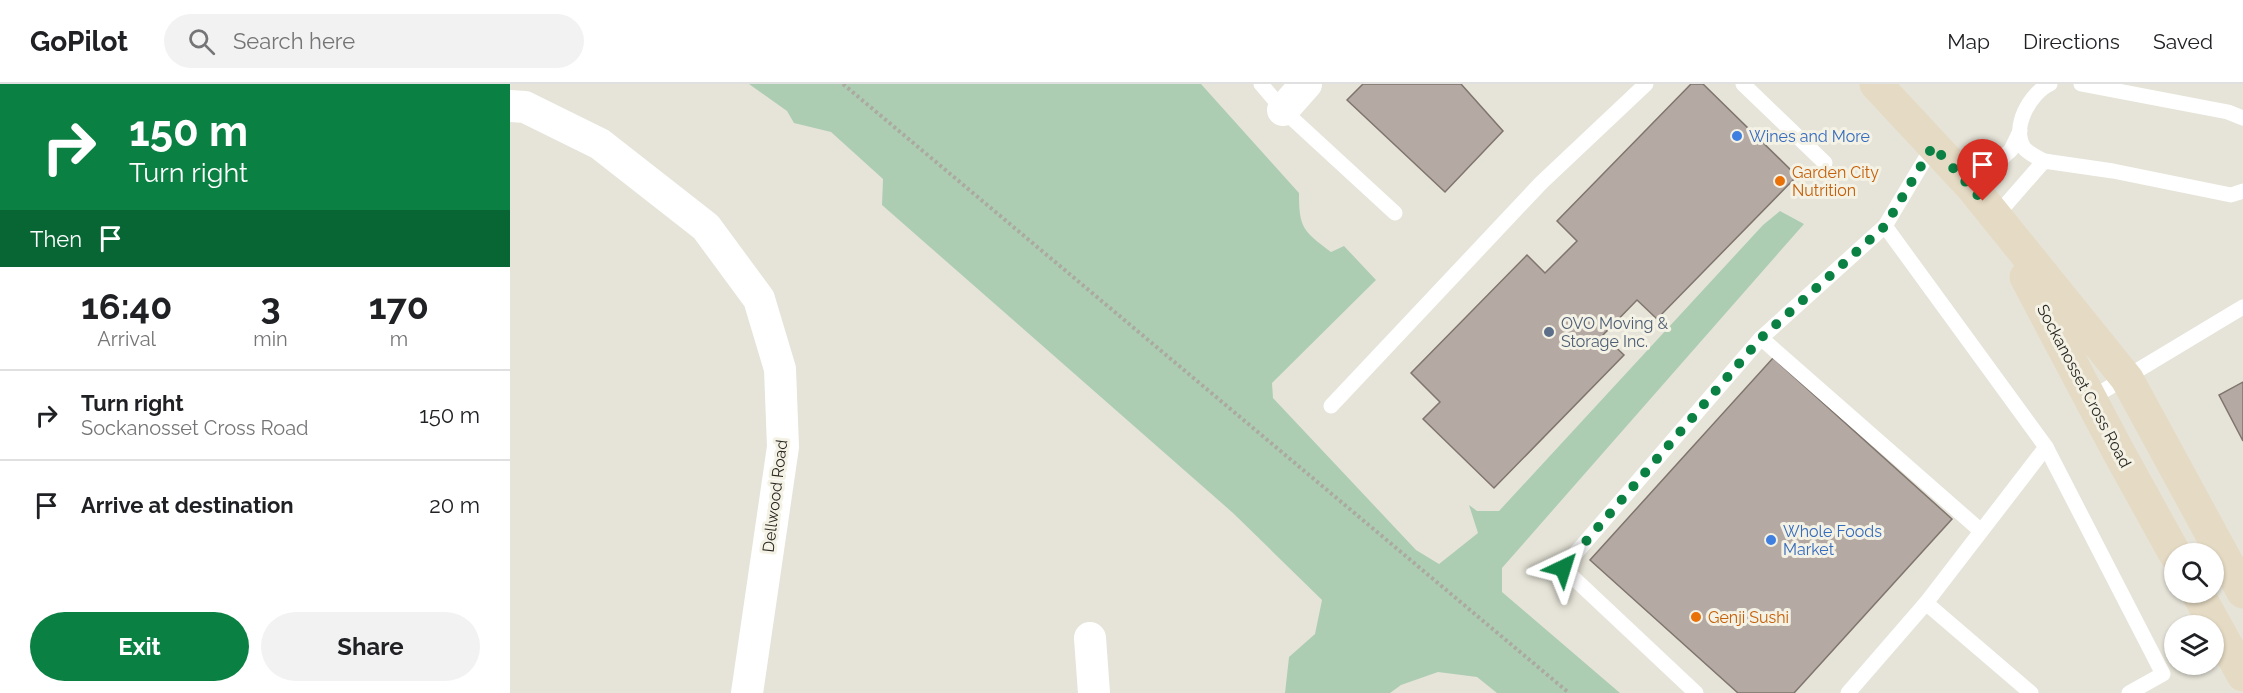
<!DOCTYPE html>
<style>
body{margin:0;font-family:Raleway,sans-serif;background:#f2f2f2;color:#202124;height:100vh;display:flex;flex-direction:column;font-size:22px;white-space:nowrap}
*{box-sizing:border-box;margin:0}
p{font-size:20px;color:#757577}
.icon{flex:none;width:33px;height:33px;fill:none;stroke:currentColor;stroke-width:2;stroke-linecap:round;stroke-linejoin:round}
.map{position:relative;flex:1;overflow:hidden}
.panel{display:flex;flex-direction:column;background:#fff;width:510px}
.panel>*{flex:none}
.hud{background:#0b8043;color:#fff;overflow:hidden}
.controls{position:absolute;left:1654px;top:459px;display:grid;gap:12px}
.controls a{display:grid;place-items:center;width:60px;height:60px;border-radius:50%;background:#fff;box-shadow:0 2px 4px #0004;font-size:30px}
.pin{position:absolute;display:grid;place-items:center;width:51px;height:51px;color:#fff;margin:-62px -26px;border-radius:50% 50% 50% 0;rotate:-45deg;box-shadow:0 0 6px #0007}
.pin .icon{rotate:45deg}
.me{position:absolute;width:66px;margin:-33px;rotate:41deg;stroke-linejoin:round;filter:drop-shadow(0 0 4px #0008)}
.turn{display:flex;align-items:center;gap:21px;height:126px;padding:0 30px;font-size:27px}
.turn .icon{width:78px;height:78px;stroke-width:2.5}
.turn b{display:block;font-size:42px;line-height:51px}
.then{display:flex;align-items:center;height:57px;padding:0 30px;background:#0003;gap:12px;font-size:22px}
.eta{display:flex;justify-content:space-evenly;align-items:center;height:102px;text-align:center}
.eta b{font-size:36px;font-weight:700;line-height:42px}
.button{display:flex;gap:12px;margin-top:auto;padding:12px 30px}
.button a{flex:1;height:69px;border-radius:36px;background:#0b8043;color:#fff;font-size:24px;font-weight:700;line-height:69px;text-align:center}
.button a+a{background:#f2f2f2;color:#202124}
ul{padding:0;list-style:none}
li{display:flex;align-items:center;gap:18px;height:90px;padding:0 30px;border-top:2px solid #e0e0e0}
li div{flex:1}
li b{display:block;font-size:22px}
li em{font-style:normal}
header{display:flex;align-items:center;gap:36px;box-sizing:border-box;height:84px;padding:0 30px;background:#fff;border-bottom:2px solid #e0e0e0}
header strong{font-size:28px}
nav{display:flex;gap:33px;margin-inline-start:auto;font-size:21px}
.search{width:420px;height:54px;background:#f2f2f2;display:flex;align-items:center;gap:15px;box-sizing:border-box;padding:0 21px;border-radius:33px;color:#757577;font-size:22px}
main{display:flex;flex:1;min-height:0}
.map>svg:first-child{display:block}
</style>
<header>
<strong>GoPilot</strong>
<div class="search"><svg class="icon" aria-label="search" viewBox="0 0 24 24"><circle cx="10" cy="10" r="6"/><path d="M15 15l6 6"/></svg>Search here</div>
<nav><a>Map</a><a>Directions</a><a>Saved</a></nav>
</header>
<main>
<section class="panel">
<div class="hud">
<div class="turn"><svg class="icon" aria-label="right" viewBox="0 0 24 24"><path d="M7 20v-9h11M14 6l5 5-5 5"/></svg><div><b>150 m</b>Turn right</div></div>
<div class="then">Then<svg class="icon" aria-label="arrive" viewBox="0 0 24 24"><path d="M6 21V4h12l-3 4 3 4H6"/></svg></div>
</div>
<div class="eta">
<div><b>16:40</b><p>Arrival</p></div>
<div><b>3</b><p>min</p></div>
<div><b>170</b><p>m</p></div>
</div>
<ul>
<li><svg class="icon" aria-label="right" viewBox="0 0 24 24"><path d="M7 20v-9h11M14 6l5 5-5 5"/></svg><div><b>Turn right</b><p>Sockanosset Cross Road</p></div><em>150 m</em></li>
<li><svg class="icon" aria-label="arrive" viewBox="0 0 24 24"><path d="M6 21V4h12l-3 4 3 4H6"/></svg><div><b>Arrive at destination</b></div><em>20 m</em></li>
</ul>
<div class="button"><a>Exit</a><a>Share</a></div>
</section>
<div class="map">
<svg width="1733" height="609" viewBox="0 0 1733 609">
<rect width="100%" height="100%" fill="#e6e4d8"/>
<!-- green -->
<path fill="#adcdb3" d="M 239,0 L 691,0 L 789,109 C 789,144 793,147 821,168 L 834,162 L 866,196 L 762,299 L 763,314 L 906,466 L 929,480 L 968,449 L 959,421 L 967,427 L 989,427 L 1253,141 L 1270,127 L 1294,140 L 992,484 L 992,508 L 1110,609 L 987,609 L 967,593 L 928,588 L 891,601 L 880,609 L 775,609 L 779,573 L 805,550 L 812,516 L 723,429 L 372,121 L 373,95 L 321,48 L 284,39 L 277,27 Z"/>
<!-- building -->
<g fill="#b5aaa3" stroke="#7f756e" stroke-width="1.5">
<path d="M 853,0 L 951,0 L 993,47 L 935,108 L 837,16 Z"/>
<path d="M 1181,0 L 1193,0 L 1287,92 L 1147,235 L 1127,216 L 1093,251 L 1114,271 L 984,404 L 913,335 L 930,318 L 901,289 L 1017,171 L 1035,189 L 1067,157 L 1047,137 Z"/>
<path d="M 1263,274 L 1442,435 L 1284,609 L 1228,609 L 1080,476 Z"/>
<path d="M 1733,298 L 1733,357 L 1709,311 Z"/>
</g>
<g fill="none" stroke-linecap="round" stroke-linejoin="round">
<!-- path -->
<path stroke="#abaaa0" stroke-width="4" stroke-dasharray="3 3" stroke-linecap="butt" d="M 333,0 L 1059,609"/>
<!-- lane -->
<g stroke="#fff" stroke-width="15">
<path d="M 751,0 L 773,26 L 885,129"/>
<path d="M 1233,0 L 1315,79"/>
<path d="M 1571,0 L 1718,28 L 1733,34"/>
<path d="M 1534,77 C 1528,74 1518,69 1514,64 C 1501,43 1520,9 1540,0"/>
<path d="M 1461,102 L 1501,66 L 1510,47"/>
<path d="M 1486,132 L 1534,77 L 1603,87 L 1721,111 L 1733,107"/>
<path d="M 1375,142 L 1423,62"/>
<path d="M 1580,315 L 1733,223"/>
<path d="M 821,322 L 1031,99 L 1136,0"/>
<path d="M 1536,363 L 1653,590 L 1619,609"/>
<path d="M 1471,447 L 1251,254 L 1375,142 L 1536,363 C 1496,415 1456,467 1416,519 L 1521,609"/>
<path d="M 1186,609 L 1053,484 L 1251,254"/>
<path d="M 1338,609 L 1416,519"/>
</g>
<!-- street -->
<g stroke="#fff" stroke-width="32">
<path d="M 0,22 L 15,23 L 90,60 L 196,143 L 249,215 L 270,285 L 273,363 L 237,609"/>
<path d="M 773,26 L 796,0"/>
<path d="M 580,554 L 584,609"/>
</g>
<!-- secondary -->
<g stroke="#e5dac3" stroke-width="33">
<path d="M 1366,0 L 1461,102 L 1617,295 L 1733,508"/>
<path d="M 1516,193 L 1608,367 L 1665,470"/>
<path d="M 1687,508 L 1733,591"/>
</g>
</g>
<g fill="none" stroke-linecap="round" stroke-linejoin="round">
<!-- route -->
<path stroke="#0b8043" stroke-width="10" stroke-dasharray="0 18" d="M 1053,484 L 1251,254 L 1375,142 L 1423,62 L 1473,117"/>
</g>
<!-- markers -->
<g fill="#3f7fe0" stroke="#f4f1e5" stroke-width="2">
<circle cx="1227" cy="52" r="6"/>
<circle cx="1261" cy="456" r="6"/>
</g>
<g fill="#e8710a" stroke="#f4f1e5" stroke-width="2">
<circle cx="1270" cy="97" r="6"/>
<circle cx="1186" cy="533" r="6"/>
</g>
<circle fill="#5c6f8a" stroke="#f4f1e5" stroke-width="2" cx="1039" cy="248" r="6"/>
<g text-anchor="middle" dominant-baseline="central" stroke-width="6" stroke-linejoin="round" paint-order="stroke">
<!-- shop labels -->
<g font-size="16" fill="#366cbe" stroke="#f4f1e5" text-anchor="start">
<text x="1239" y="52">Wines and More</text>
<text x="1273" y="447">Whole Foods<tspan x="1273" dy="18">Market</tspan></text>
</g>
<!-- food labels -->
<g font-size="16" fill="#c56008" stroke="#f4f1e5" text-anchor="start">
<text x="1282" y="88">Garden City<tspan x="1282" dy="18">Nutrition</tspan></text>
<text x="1198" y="533">Genji Sushi</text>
</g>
<!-- service labels -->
<g font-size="16" fill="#4e5e75" stroke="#f4f1e5" text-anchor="start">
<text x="1051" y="239">OVO Moving &amp;<tspan x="1051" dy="18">Storage Inc.</tspan></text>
</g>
<!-- street labels -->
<g font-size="16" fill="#282722" stroke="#f4f1e5">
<text transform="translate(1574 302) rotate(62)">Sockanosset Cross Road</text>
<text transform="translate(265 412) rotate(-83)">Dellwood Road</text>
</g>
</g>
</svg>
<div class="controls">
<a><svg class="icon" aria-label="search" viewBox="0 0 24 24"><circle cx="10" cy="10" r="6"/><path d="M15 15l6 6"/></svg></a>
<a><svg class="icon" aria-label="layers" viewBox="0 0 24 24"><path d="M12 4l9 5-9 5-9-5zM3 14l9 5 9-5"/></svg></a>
</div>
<div class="pin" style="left:1473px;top:117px;background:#d93025"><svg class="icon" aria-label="arrive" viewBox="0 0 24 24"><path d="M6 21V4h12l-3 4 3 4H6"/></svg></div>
<svg class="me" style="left:1053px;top:484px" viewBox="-20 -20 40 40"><path d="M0-17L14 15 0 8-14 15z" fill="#0b8043" stroke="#fff" stroke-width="4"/></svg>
</div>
</main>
